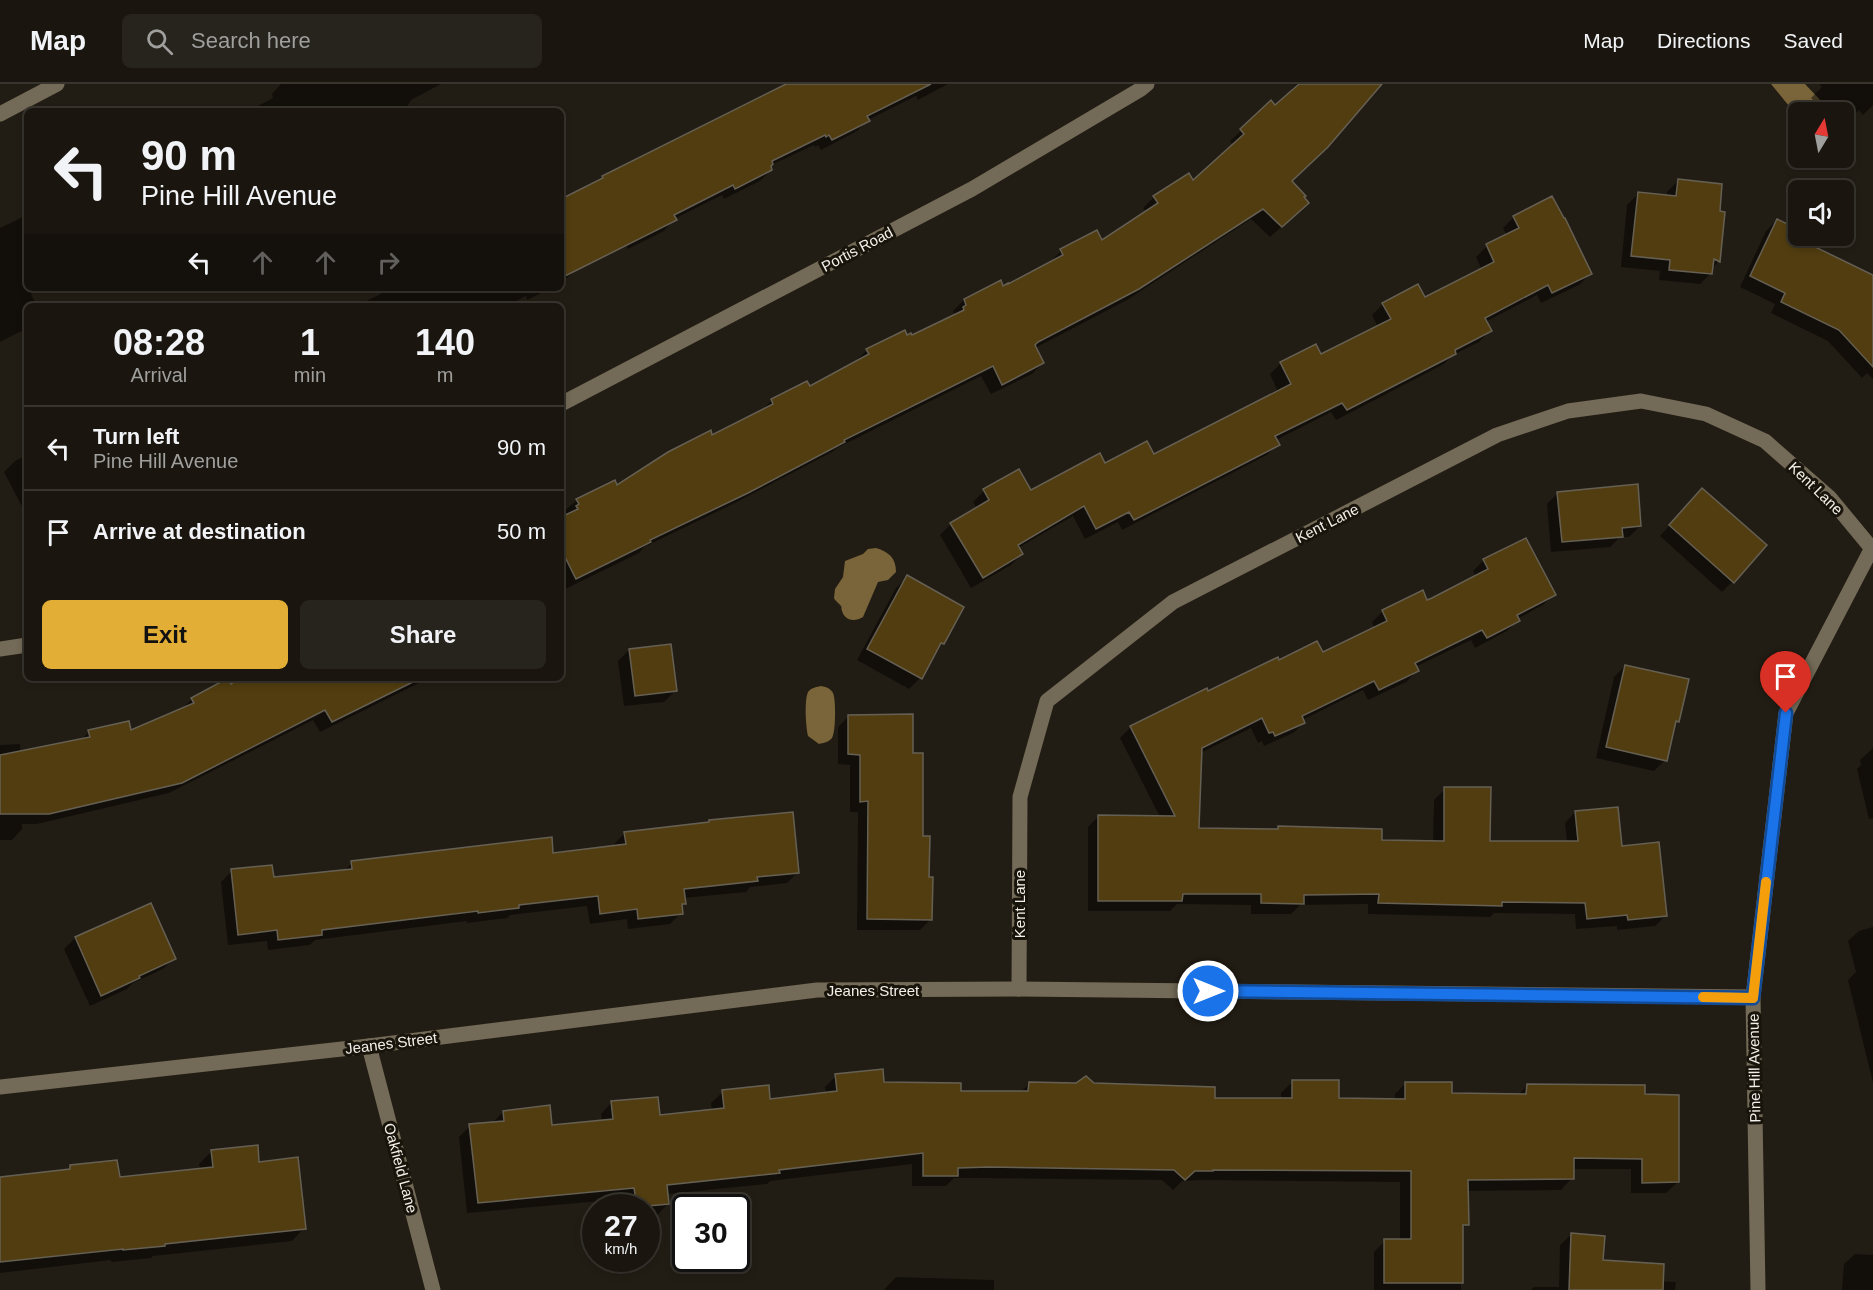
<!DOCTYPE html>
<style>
body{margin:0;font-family:Arial,sans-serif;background:#27231d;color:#f1f3f6;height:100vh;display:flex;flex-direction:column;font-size:22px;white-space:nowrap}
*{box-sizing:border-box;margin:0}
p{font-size:20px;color:#9f9f9e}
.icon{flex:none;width:33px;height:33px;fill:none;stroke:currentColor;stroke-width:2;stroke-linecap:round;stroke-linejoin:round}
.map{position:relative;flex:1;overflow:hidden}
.details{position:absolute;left:24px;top:219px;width:540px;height:378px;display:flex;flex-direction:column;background:#1a160f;border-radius:9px;box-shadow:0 3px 9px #0003,0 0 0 2px #38352f}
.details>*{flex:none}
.banner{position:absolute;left:24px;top:24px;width:540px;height:183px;border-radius:9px;box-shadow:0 3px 9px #0003,0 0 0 2px #38352f;background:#1a160f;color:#f1f3f6;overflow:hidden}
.needle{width:39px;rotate:10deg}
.tools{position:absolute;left:1788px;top:18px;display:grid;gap:12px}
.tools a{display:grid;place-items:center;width:66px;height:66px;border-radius:9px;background:#1a160f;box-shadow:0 3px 9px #0003,0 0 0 2px #38352f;font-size:30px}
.speed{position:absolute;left:582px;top:1110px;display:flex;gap:12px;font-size:30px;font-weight:700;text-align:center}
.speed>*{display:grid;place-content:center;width:78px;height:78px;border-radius:50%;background:#1a160f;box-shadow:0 3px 9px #0003,0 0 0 2px #38352f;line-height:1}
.speed small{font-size:15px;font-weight:400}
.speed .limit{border:3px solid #111;border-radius:9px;background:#fff;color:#111}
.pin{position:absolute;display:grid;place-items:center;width:51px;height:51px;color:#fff;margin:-62px -26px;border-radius:50% 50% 50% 0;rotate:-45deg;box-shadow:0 0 6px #0007}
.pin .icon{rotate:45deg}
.me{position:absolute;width:66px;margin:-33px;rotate:90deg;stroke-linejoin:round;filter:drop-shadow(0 0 4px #0008)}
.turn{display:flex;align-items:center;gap:21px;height:126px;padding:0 18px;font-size:27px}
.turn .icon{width:78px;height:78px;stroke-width:2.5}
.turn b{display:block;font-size:42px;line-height:51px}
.lanes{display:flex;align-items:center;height:57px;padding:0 18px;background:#0003;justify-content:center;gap:30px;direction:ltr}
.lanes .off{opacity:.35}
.eta{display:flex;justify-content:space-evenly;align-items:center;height:102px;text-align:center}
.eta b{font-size:36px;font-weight:700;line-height:42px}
.primary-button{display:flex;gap:12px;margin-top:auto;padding:12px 18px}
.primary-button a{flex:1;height:69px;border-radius:9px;background:#e3ae35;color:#111;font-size:24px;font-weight:700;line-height:69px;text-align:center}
.primary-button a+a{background:#27231d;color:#f1f3f6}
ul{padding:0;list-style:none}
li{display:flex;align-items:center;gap:18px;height:84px;padding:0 18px;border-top:2px solid #38352f}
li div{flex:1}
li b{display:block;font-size:22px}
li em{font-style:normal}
header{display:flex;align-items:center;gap:36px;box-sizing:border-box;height:84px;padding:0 30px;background:#1a160f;border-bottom:2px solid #38352f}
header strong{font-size:28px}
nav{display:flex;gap:33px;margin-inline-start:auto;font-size:21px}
.search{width:420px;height:54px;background:#27231d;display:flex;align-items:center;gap:15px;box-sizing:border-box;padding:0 21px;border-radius:9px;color:#9f9f9e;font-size:22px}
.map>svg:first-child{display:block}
</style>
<header>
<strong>Map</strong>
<div class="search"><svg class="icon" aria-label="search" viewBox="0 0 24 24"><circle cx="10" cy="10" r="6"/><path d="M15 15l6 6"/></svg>Search here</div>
<nav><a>Map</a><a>Directions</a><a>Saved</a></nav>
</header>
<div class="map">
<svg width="1873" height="1206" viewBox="0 0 1873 1206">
<rect width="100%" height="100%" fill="#221d14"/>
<!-- water -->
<g fill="#7a653a">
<path d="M 1771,0 L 1805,0 L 1823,19 L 1824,27 L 1798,28 L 1798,33 Z"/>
<path d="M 876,464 C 889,468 896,474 896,488 L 888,496 L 878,498 L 863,533 C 855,538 845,537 842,527 C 841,525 842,523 841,522 C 839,519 835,517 834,514 L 835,505 L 843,493 L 845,477 L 863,470 L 868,465 Z"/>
<path d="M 821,602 C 826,603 830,604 833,609 C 836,615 836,648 832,654 C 829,658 823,659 819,660 L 808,652 C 806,643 804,617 808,608 C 811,604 816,603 821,602 Z"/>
</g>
<!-- shadow -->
<g fill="#0007">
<path d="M 281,0 L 441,0 L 411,16 L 408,21 L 410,27 L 248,27 L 273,14 L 272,10 Z"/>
<path d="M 786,0 L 948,0 L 918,16 L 916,12 L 868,36 L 857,47 L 821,66 L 818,61 L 815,63 L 814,61 L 769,82 L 771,86 L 760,97 L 724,115 L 722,111 L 674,135 L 664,147 L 628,165 L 625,160 L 577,185 L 561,199 L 561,117 Z"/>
<path d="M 1296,0 L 1380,0 L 1290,97 L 1296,130 L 1270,153 L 1251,135 L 1127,216 L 1035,264 L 1043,279 L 1032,290 L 991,310 L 981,292 L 837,364 L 832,368 L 735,419 L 644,463 L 639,469 L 561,507 L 561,430 L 577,416 L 616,403 L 761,327 L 772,316 L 809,304 L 856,277 L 867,266 L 911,253 L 955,231 L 953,227 L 964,216 L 1000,198 L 1002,204 L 1051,179 L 1050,178 L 1061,167 L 1102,158 L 1147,128 L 1143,124 L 1154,113 L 1193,98 L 1233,61 L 1230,57 L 1241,47 L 1271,19 L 1276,24 Z"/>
<path d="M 1819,0 L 1873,0 L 1873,21 L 1863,31 L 1859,26 L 1844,41 L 1844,28 L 1825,28 L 1811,14 L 1822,3 Z"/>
<path d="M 1678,97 L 1718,129 L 1719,177 L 1712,184 L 1711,189 L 1700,200 L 1659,196 L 1660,187 L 1621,183 L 1627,121 L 1638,110 L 1667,113 L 1667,108 Z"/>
<path d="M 27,131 L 27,204 L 44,204 L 31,210 L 37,222 L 27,222 L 27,244 L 0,258 L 0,144 Z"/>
<path d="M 1514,133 L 1590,190 L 1579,201 L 1541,219 L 1537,211 L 1485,238 L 1490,247 L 1479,258 L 1453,271 L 1444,280 L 1336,336 L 1331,328 L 1276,356 L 1278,360 L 1267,371 L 1122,446 L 1118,438 L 1085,455 L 1073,432 L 1018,464 L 1022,470 L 1011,481 L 971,504 L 940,451 L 951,440 L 977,425 L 973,418 L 984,407 L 1018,387 L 1031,408 L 1105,381 L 1153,372 L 1278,308 L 1270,290 L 1281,279 L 1315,262 L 1320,272 L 1378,243 L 1372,231 L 1383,220 L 1424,215 L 1482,186 L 1476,173 L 1487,162 L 1507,152 L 1503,144 Z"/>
<path d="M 1777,136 L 1798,146 L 1798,152 L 1813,153 L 1809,162 L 1873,193 L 1873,295 L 1867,289 L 1862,294 L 1828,257 L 1771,229 L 1775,220 L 1740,203 L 1766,147 Z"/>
<path d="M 392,204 L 551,204 L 527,216 L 526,212 L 507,222 L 357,222 Z"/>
<path d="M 27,371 L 27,432 L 4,388 L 15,377 Z"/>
<path d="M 1558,409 L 1640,442 L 1629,453 L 1620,453 L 1610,463 L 1551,468 L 1547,420 Z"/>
<path d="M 1691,417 L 1732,498 L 1722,508 L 1660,452 Z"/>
<path d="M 1484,476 L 1554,510 L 1543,521 L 1517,535 L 1518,536 L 1507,547 L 1475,564 L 1471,556 L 1415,583 L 1417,587 L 1406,598 L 1368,616 L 1363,606 L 1302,636 L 1304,639 L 1293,649 L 1264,662 L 1262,657 L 1258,659 L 1251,644 L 1200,669 L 1197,745 L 1276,746 L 1278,744 L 1381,758 L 1433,759 L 1434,716 L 1445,705 L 1489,758 L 1567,758 L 1565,739 L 1575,728 L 1621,763 L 1666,831 L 1655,842 L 1617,846 L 1617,842 L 1576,845 L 1575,830 L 1494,829 L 1490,833 L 1368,830 L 1368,820 L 1300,821 L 1291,830 L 1251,830 L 1251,821 L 1177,820 L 1170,827 L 1088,827 L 1088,743 L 1099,732 L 1160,733 L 1120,654 L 1131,643 L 1278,578 L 1322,570 L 1375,545 L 1372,538 L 1383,527 L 1426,518 L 1476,493 L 1473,487 Z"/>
<path d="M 907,493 L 942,559 L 936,566 L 920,594 L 909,605 L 857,576 L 896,504 Z"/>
<path d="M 629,566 L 675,607 L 664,618 L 624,622 L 618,577 Z"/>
<path d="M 1625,582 L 1677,637 L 1673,641 L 1665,676 L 1654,687 L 1596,674 L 1614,593 Z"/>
<path d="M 245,594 L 429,594 L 320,648 L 313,636 L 169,709 L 37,740 L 22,740 L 22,745 L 12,756 L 0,756 L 0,661 L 20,660 L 20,669 L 80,657 L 89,648 L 130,648 L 180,627 L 192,615 L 227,596 L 230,602 Z"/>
<path d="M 849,632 L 912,671 L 928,795 L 931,835 L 920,846 L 857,846 L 858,728 L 850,728 L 850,681 L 838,680 L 838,643 Z"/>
<path d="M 1873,664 L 1873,734 L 1869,735 L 1857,685 L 1861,681 L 1860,676 Z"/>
<path d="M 710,737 L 798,788 L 787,799 L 750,803 L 746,808 L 684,814 L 684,819 L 681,823 L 681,829 L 670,840 L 628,845 L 627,835 L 590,840 L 587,822 L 510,831 L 507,834 L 467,839 L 467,837 L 315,856 L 310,861 L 268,866 L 267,857 L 228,861 L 221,798 L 232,787 L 272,794 L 343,788 L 352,779 L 552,771 L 614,763 L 614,760 L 625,749 L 707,740 Z"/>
<path d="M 150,821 L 174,874 L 163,885 L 133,899 L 127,905 L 90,922 L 64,865 L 75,854 Z"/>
<path d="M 1873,843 L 1873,999 L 1848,896 L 1856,888 L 1848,857 L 1859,847 Z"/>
<path d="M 836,992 L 959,1008 L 1020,1009 L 1029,1000 L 1093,1001 L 1213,1016 L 1281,1015 L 1281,1009 L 1292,998 L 1338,1016 L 1395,1016 L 1395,1010 L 1406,999 L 1450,1011 L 1518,1011 L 1527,1002 L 1643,1012 L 1678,1098 L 1666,1109 L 1631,1109 L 1631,1085 L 1572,1085 L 1572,1094 L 1561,1106 L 1467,1107 L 1467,1140 L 1461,1146 L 1461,1206 L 1374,1206 L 1374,1168 L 1385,1157 L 1400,1157 L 1400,1098 L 1202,1096 L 1182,1097 L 1173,1106 L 1162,1096 L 977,1094 L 954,1094 L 946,1102 L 912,1102 L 912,1080 L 770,1097 L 767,1100 L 667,1110 L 668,1120 L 657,1131 L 646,1132 L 646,1124 L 625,1124 L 623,1115 L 467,1129 L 459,1053 L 470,1042 L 492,1039 L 503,1028 L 551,1043 L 602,1037 L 601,1030 L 612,1018 L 658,1033 L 712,1027 L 711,1019 L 723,1008 L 769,1017 L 826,1010 L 825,1003 Z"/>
<path d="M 212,1067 L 258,1079 L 304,1144 L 292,1157 L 153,1172 L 151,1174 L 111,1178 L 111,1176 L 0,1189 L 0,1095 L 66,1087 L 70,1083 L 118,1095 L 200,1086 L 199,1080 Z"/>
<path d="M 1572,1150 L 1601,1178 L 1651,1197 L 1676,1198 L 1675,1206 L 1531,1206 L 1534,1203 L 1559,1203 L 1560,1161 Z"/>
<path d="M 1855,1170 L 1873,1171 L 1873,1206 L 1842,1206 L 1844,1180 Z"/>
<path d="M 896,1193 L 994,1196 L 994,1206 L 884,1206 Z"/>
</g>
<!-- building -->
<g fill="#513d10" stroke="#666054" stroke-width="1.5">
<path d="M 786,0 L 931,0 L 867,32 L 870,37 L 832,56 L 829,51 L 826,53 L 825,51 L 772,77 L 773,80 L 771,82 L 772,86 L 735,105 L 733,101 L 678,129 L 674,131 L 677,136 L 561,194 L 561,115 L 603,94 L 602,92 Z"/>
<path d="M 1299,0 L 1382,0 L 1328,63 L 1292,97 L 1306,112 L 1304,113 L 1309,119 L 1282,143 L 1263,125 L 1139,205 L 1038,258 L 1035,261 L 1044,279 L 1002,301 L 993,282 L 844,356 L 845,358 L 748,409 L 650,456 L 651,458 L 576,495 L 561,465 L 561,433 L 578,425 L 576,422 L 579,420 L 576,415 L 615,396 L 617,401 L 668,368 L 711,346 L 712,351 L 773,320 L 771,315 L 807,297 L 810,302 L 869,270 L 866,265 L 905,246 L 907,251 L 911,249 L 912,251 L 964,226 L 963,223 L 966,221 L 964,215 L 1001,196 L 1003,202 L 1008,199 L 1008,200 L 1063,171 L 1060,165 L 1097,146 L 1102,156 L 1158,119 L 1153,112 L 1189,89 L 1193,96 L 1244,50 L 1240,45 L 1271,16 L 1275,21 Z"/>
<path d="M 1678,95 L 1722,100 L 1720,127 L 1725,128 L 1720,178 L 1714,175 L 1712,190 L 1669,186 L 1670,176 L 1631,172 L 1638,108 L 1676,112 Z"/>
<path d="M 1552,112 L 1564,134 L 1565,134 L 1592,190 L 1552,209 L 1548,201 L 1485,234 L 1492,247 L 1455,266 L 1456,270 L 1347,326 L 1342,319 L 1275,352 L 1280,361 L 1134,436 L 1129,428 L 1096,445 L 1084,422 L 1018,461 L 1023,470 L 983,494 L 950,439 L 989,416 L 983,405 L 1019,385 L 1031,406 L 1100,369 L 1105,379 L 1147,357 L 1154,370 L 1291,300 L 1280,278 L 1316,260 L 1321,270 L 1391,235 L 1382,219 L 1418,200 L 1425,213 L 1494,178 L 1486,160 L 1519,144 L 1513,132 Z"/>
<path d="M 1777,135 L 1798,145 L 1798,152 L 1815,152 L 1811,161 L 1873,191 L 1873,283 L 1839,246 L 1781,218 L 1785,209 L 1750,192 Z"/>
<path d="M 1638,400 L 1641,442 L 1622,444 L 1623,453 L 1562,458 L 1557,408 Z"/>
<path d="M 1702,404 L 1767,461 L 1734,499 L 1669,441 Z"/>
<path d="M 1526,454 L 1556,511 L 1517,531 L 1520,537 L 1487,554 L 1482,546 L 1415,579 L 1419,587 L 1379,606 L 1374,597 L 1302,632 L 1305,639 L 1275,652 L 1273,648 L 1269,649 L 1262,634 L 1202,664 L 1199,744 L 1278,745 L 1278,742 L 1382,745 L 1382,756 L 1444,757 L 1444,703 L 1491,703 L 1490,757 L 1578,757 L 1575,727 L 1618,723 L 1622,762 L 1659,758 L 1667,832 L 1628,836 L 1627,831 L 1587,835 L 1585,819 L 1502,818 L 1502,822 L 1378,819 L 1379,810 L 1304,811 L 1304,820 L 1261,819 L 1261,810 L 1183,810 L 1182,817 L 1098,817 L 1098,731 L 1175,732 L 1130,642 L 1207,604 L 1208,607 L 1278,573 L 1279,576 L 1317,557 L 1323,568 L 1387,537 L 1382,526 L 1423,506 L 1427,516 L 1432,514 L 1488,485 L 1483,475 Z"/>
<path d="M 907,491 L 964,523 L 944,560 L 941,559 L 922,595 L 867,565 Z"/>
<path d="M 671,560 L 677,607 L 635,612 L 629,565 Z"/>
<path d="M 1625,581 L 1689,595 L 1679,638 L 1676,637 L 1667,677 L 1606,663 Z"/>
<path d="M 228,594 L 231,600 L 239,594 L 421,594 L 332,638 L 325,626 L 182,699 L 49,730 L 0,730 L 0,671 L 90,653 L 88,646 L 129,637 L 131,646 L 194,619 L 191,614 Z"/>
<path d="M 913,630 L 913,669 L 923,669 L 923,752 L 930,752 L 929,793 L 933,793 L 932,836 L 867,835 L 868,717 L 860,718 L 860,671 L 848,670 L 848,631 Z"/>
<path d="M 793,728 L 799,789 L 757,793 L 758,797 L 684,805 L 686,820 L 682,820 L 683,830 L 638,835 L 637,825 L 600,830 L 598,812 L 519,821 L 519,824 L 478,829 L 478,827 L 322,846 L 322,851 L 278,856 L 277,846 L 238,851 L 231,785 L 272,781 L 274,793 L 352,785 L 351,777 L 552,753 L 553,769 L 626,760 L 624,748 L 709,738 L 709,736 Z"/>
<path d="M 151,819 L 176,875 L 139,892 L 140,894 L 101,912 L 75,853 Z"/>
<path d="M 883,985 L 884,998 L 961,999 L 961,1007 L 1028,1007 L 1029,998 L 1076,999 L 1086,992 L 1094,999 L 1215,1003 L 1215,1014 L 1292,1014 L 1292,996 L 1339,996 L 1339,1014 L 1405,1015 L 1405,998 L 1452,998 L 1452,1009 L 1526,1010 L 1527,1000 L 1645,1001 L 1645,1010 L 1679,1011 L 1679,1098 L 1642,1099 L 1642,1075 L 1574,1074 L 1574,1095 L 1468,1096 L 1469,1141 L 1463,1141 L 1463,1199 L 1384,1199 L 1384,1155 L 1411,1155 L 1411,1087 L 1213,1086 L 1213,1087 L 1195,1087 L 1185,1096 L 1174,1086 L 989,1083 L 958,1084 L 958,1092 L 923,1092 L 923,1069 L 779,1086 L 780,1089 L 667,1101 L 669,1120 L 637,1123 L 634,1104 L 478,1119 L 469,1040 L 504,1037 L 503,1027 L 550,1021 L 552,1041 L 613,1035 L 611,1017 L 658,1013 L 660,1031 L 724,1024 L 722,1006 L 769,1001 L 770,1015 L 837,1007 L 835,990 Z"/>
<path d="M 258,1061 L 259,1078 L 298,1073 L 306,1145 L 165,1160 L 165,1162 L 123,1166 L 123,1165 L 0,1178 L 0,1093 L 70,1085 L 70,1081 L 117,1076 L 120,1093 L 213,1083 L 211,1066 Z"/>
<path d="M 1571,1149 L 1605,1152 L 1603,1176 L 1664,1180 L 1663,1206 L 1569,1206 Z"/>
</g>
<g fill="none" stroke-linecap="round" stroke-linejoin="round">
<!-- minor -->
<g stroke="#736a57" stroke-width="15">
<path d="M 0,30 L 57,0"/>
<path d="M 561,320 L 972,105 L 1141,5 L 1147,0"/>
<path d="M 0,565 L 27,561"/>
<path d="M 1019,905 L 1020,713 L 1047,617 L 1173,518 L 1344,430 L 1497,351 L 1568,327 L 1641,317 L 1706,330 L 1765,357 L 1830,414 L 1873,466"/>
<path d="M 369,962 L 433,1206"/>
<path d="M 0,1003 L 369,962 L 817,906 L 1019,905 L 1753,913"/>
<path d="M 1758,1206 L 1753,913 L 1786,629 L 1873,462"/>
</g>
</g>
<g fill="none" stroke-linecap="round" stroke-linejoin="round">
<defs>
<path id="route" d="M 1208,907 L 1753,914 L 1786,629"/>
</defs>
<!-- route casing -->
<use href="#route" stroke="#114b97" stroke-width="15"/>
<!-- route -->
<use href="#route" stroke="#1a73e8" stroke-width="10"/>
<!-- slow -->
<path stroke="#f59e0b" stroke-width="10" d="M 1703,913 L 1753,914 L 1766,798"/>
</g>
<g text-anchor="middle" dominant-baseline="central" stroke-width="6" stroke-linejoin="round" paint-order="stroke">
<!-- street labels -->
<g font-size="15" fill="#f3f0e9" stroke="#19140b">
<text transform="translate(857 165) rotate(-28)">Portis Road</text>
<text transform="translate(1816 404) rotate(44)">Kent Lane</text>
<text transform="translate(1327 439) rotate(-27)">Kent Lane</text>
<text transform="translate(1019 820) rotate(-90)">Kent Lane</text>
<text x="873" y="906">Jeanes Street</text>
<text transform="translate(391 959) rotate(-7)">Jeanes Street</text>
<text transform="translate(1754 984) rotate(-91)">Pine Hill Avenue</text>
<text transform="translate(401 1084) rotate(75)">Oakfield Lane</text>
</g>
</g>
</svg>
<div class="tools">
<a><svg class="needle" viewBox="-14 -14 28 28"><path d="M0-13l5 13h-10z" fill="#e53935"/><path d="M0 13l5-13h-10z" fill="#9f9f9e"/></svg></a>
<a><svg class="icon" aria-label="sound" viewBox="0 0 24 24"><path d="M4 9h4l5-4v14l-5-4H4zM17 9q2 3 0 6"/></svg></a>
</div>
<div class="speed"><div>27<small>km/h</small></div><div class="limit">30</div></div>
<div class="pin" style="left:1786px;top:629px;background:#d93025"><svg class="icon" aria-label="arrive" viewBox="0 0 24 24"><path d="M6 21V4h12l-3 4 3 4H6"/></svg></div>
<svg class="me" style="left:1208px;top:907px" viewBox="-20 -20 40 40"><circle r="17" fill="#1a73e8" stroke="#fff" stroke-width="3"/><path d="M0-11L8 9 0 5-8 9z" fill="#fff"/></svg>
<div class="banner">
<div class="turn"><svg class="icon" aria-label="left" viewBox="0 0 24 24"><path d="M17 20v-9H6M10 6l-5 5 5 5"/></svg><div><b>90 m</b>Pine Hill Avenue</div></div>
<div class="lanes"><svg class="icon" aria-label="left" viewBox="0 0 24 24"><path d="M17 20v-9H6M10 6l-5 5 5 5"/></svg><svg class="icon off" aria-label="ahead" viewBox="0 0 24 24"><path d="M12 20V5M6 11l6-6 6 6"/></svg><svg class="icon off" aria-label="ahead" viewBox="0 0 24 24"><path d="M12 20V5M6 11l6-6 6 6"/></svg><svg class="icon off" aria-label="right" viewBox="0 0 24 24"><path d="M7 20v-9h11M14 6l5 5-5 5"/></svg></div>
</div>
<section class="details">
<div class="eta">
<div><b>08:28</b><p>Arrival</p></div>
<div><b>1</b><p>min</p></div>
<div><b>140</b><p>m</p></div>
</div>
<ul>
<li><svg class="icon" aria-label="left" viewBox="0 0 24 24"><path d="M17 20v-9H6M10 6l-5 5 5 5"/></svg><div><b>Turn left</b><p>Pine Hill Avenue</p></div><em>90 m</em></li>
<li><svg class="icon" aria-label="arrive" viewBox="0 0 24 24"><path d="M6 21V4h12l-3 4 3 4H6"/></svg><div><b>Arrive at destination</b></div><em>50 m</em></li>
</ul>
<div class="primary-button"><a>Exit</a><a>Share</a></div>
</section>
</div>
